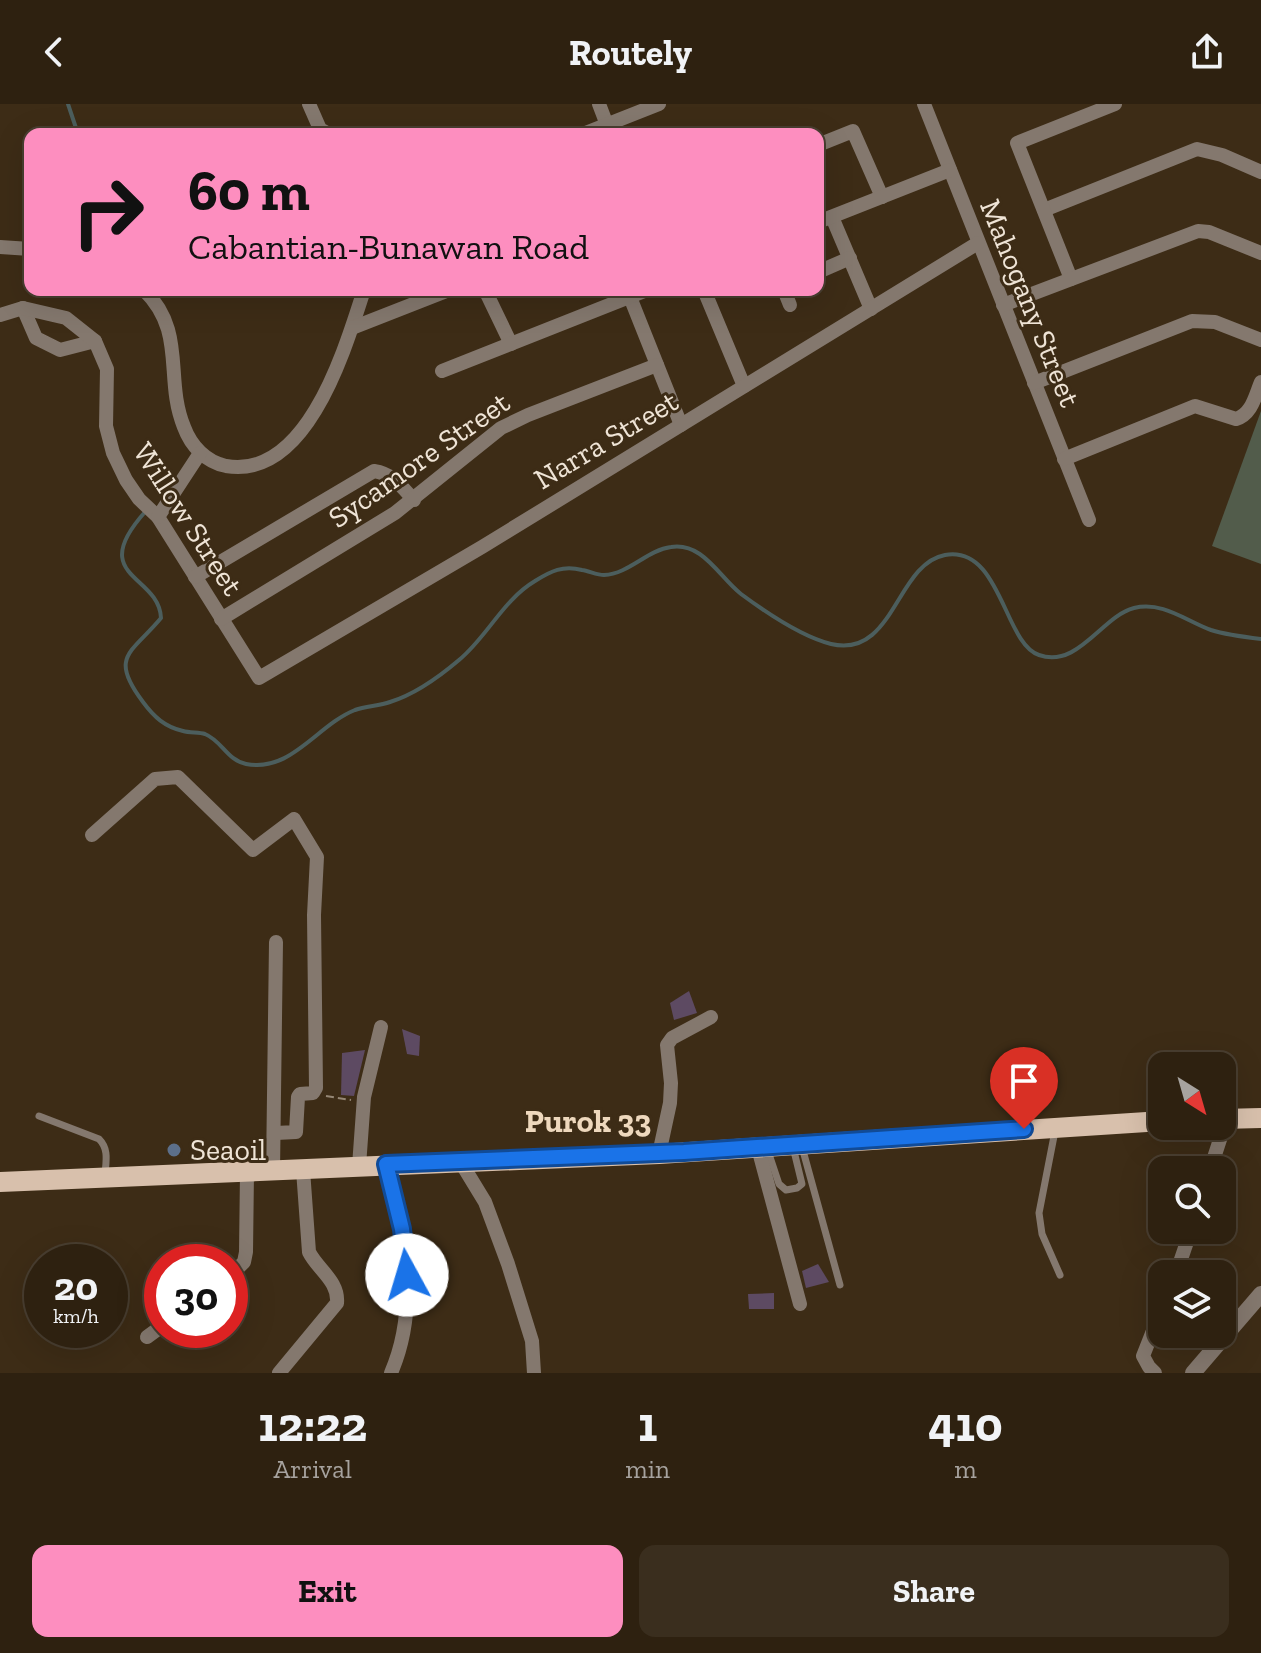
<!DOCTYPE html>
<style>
body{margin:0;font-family:"Zilla Slab",serif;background:#3a2e1e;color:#f1f3f6;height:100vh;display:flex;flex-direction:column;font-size:30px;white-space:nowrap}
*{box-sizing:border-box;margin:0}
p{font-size:26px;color:#a7a39f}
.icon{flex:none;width:44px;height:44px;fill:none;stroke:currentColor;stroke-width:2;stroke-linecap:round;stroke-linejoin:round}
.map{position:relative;height:1269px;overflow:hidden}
.side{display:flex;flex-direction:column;background:#2e2110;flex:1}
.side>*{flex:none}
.banner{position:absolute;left:24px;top:24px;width:800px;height:168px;border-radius:16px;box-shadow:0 8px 32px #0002,0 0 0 2px #493e30;background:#fd8ebf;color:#111;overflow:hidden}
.needle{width:52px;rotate:143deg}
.tools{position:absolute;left:1148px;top:948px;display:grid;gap:16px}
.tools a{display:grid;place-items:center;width:88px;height:88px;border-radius:16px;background:#2e2110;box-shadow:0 8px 32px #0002,0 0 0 2px #493e30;font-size:40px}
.speed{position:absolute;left:24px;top:1140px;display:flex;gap:16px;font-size:40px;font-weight:700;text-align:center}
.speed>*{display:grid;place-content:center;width:104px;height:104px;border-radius:50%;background:#2e2110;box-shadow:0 8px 32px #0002,0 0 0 2px #493e30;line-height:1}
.speed small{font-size:20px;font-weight:400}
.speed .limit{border:12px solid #d22;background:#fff;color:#111}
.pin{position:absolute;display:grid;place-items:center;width:68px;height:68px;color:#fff;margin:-82px -34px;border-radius:50% 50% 50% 0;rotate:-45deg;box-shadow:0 0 8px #0007}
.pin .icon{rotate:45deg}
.me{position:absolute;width:88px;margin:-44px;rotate:354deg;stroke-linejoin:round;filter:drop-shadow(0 0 6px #0008)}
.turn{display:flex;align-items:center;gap:28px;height:168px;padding:0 32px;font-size:36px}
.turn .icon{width:104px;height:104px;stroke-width:2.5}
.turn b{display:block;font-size:56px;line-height:68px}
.eta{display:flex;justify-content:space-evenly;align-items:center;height:136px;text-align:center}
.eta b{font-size:48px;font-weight:800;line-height:56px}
.button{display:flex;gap:16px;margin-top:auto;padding:16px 32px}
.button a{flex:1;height:92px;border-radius:16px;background:#fd8ebf;color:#111;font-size:32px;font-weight:800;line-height:92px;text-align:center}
.button a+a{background:#3a2e1e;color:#f1f3f6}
header{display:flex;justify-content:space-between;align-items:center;height:104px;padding:0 32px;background:#2e2110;font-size:36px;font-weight:800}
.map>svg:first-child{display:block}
</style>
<header><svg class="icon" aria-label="back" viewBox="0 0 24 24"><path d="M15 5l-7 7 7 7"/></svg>Routely<svg class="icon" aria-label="share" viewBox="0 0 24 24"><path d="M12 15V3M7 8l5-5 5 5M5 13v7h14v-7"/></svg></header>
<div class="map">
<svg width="1261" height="1269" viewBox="0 0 1261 1269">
<rect width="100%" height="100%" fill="#3d2c16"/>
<!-- green -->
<path fill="#525c4b" d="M 1261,307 L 1261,460 L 1212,442 Z"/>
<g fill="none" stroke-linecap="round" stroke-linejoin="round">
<!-- stream -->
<g stroke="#4c5e5d" stroke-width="4">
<path d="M 68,0 L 78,30"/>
<path d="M 145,408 C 86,474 159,470 161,514 C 132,549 108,552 143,598 C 154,613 165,623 183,627 C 190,629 199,628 205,630 C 222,637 227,656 246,660 C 291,669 317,621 355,606 C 366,602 379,602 390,598 C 416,590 439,573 459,556 C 487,533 503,496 535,477 C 551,467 563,461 582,466 C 589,467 597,471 604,471 C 629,470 647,446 671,443 C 703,438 719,473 741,490 C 764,507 803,533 831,540 C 894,555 896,460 945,451 C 1001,441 1004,540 1039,551 C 1078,565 1102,512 1134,504 C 1163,497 1186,517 1211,526 C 1227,531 1244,533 1261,535"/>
</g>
</g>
<!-- building -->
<g fill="#5d4a62">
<path d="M 689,887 L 697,909 L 674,916 L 670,899 Z"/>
<path d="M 402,925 L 420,932 L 419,952 L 407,950 Z"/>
<path d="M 365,946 L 354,992 L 341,991 L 342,949 Z"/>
<path d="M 818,1160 L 829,1178 L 806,1184 L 802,1167 Z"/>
<path d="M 774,1189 L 774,1205 L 749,1205 L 748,1190 Z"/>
</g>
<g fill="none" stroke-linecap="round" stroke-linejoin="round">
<!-- path -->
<path stroke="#958775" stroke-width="2" stroke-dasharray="8 4" stroke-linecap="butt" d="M 326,992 L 351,996"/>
<!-- service -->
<g stroke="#84786e" stroke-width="7">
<path d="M 39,1012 L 99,1035 C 109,1045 106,1057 105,1070"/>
<path d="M 1055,1027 L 1039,1109 L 1042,1130 L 1060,1171"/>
<path d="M 802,1043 L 840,1181"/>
<path d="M 767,1044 L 779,1080 L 786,1086 L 797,1084 L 802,1080 L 793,1043"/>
</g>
<!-- minor -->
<g stroke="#84786e" stroke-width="14">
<path d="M 309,0 L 320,25 L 329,30"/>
<path d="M 599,0 L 607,21"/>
<path d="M 924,0 L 1089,416"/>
<path d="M 583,30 L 659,0"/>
<path d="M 818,41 L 853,27 L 882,93"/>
<path d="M 1044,106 L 1197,45 L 1222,51 L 1261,68"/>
<path d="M 832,113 L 871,205"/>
<path d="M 818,118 L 950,66"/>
<path d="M 0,143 L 30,145"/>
<path d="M 818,168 L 850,154"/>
<path d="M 1071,175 L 1017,39 L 1115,0"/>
<path d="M 144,186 C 187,228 164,274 184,323 C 191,342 206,358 226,362 C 307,376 345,245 364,186"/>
<path d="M 485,186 L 511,240"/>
<path d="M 704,186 L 744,282"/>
<path d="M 784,186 L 790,201"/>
<path d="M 630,193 L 681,321"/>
<path d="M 1003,201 L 1198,127 L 1209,128 L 1261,149"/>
<path d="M 23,204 L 36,234 L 60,246 L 95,237"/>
<path d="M 0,211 L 23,204 L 66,214 L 95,237 L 107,265 L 106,322 L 113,349 L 126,376 L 139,395 L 158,413 L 259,574 L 482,443 L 978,139"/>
<path d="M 352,224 L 449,186"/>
<path d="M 442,267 L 647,186"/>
<path d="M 1034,279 L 1192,217 L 1215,218 L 1261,236"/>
<path d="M 1064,355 L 1195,302 L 1236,315 C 1252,310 1255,292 1261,278"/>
<path d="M 158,413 L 200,349"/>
<path d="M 195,473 L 374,367 C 393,370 401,382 414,396"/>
<path d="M 221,515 L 395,409 L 501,324 L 528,311 L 657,261"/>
<path d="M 92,731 L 155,675 L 178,673 L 253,746 L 294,715 L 317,753 L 314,811 L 316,984 L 313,989 L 300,990 L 298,993 L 296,1028 L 276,1029"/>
<path d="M 758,1044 L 800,1200"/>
<path d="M 659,1050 L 670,999 L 671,979 L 667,941 L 672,934 L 711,913"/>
<path d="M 460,1057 L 485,1098 L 508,1160 L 532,1237 L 534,1269"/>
<path d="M 386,1060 C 403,1129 421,1200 391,1269"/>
<path d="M 359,1062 L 364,993 L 381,923"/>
<path d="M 1210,1066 L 1227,1014"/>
<path d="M 273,1067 L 276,838"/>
<path d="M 1176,1170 L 1191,1126"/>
<path d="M 230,1172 L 244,1158 L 246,1148 L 247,1068"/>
<path d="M 147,1233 L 162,1222"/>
<path d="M 279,1269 L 337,1199 C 339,1177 318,1166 309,1148 L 303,1066"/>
<path d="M 1155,1269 L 1149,1263 L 1143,1252 L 1162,1204"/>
</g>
<!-- tertiary -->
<path stroke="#84786e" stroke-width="16" d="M 1193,1269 L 1261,1190"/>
<!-- primary -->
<g stroke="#d8c0ac" stroke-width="20">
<path d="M 1222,1015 L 1261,1014"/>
<path d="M 0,1078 L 659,1050 L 1162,1017"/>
</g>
</g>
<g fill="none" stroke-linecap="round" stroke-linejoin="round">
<defs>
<path id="route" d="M 407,1171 L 402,1125 L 386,1060 L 684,1048 L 1024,1025"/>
</defs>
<!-- route casing -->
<use href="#route" stroke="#114b97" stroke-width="20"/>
<!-- route -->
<use href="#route" stroke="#1a73e8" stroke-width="14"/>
</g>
<!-- markers -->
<circle fill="#5c6f8a" stroke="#3d2c16" stroke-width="3" cx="174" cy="1046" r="8"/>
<g text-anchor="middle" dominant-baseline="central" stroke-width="6" stroke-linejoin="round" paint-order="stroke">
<!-- street labels -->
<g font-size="30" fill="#efe4d6" stroke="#3d2c16">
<text transform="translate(1030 199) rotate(68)">Mahogany Street</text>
<text transform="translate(606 336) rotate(-31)">Narra Street</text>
<text transform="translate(419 356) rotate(-35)">Sycamore Street</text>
<text transform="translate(188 415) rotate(57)">Willow Street</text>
</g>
<!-- poi labels -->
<g font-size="30" fill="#efe4d6" stroke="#3d2c16" text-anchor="start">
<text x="190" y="1046">Seaoil</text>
</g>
<!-- neighbourhood labels -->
<g font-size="32" font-weight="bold" fill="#eed8bd" stroke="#3d2c16">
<text x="588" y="1017">Purok 33</text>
</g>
</g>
</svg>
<div class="tools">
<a><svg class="needle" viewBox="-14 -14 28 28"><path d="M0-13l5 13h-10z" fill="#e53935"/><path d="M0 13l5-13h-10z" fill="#a7a39f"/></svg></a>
<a><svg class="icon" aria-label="search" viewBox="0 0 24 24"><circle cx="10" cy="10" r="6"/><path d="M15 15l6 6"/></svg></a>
<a><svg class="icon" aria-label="layers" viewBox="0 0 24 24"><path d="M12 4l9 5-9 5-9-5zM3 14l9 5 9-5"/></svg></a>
</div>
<div class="speed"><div>20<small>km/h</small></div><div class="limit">30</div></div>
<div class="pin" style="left:1024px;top:1025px;background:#d93025"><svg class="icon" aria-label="arrive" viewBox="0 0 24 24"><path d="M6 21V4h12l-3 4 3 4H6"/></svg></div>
<svg class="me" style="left:407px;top:1171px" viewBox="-20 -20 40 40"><circle r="19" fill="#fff"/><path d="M0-13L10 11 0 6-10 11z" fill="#1a73e8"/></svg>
<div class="banner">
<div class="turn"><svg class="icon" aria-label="right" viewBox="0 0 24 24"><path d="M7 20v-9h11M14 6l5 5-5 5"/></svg><div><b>60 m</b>Cabantian-Bunawan Road</div></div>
</div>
</div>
<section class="side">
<div class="eta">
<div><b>12:22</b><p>Arrival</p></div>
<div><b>1</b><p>min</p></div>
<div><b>410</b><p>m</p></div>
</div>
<div class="button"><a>Exit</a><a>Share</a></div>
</section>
